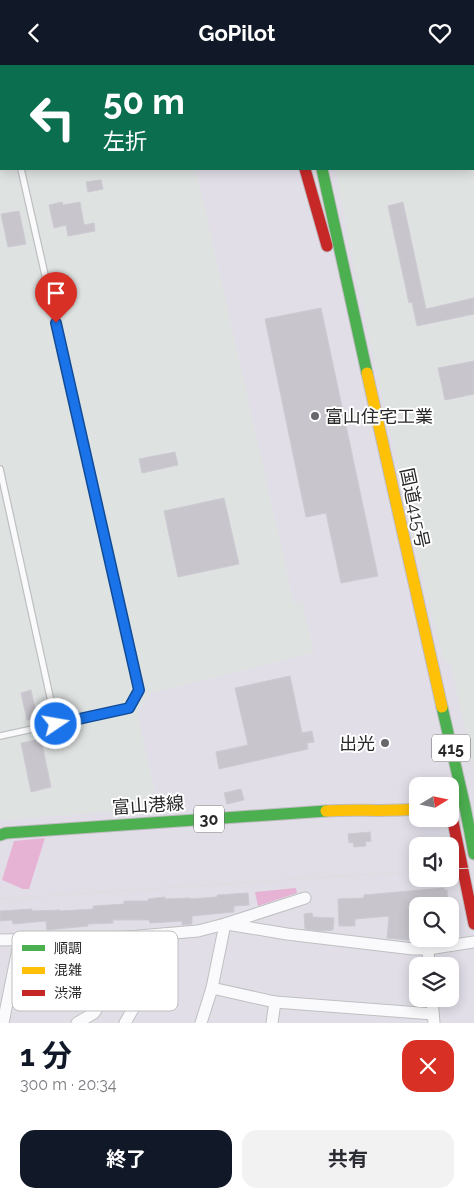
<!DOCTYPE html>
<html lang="ja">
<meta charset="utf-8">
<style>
body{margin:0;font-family:Raleway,"Noto Sans JP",sans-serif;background:#f2f2f3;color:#2b2b33;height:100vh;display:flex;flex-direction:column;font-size:19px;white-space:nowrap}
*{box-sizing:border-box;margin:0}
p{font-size:16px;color:#7c7c81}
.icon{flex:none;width:28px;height:28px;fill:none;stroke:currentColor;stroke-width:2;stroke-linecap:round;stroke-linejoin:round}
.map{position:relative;height:958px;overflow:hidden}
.details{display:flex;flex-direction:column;background:#fff;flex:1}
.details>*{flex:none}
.guide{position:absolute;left:0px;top:0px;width:475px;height:105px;box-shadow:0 2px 12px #0003;background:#0b6e4f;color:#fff;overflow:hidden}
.needle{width:32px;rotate:80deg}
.fabs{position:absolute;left:409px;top:712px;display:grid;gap:10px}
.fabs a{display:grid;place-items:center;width:50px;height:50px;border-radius:10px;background:#fff;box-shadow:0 2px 12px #0003;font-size:25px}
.pin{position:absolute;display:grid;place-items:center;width:42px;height:42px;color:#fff;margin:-51px -21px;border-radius:50% 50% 50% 0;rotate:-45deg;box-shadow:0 0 5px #0007}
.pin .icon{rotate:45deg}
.me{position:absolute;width:55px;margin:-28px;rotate:78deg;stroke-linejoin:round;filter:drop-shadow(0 0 4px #0008)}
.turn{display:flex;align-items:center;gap:18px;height:105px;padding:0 20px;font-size:22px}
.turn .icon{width:65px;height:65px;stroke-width:2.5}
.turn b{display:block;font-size:35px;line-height:42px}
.round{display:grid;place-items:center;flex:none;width:52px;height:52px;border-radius:15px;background:#f2f2f3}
.overview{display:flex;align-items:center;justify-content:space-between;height:85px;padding:0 20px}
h1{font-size:30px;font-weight:700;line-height:38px;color:#111827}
.action{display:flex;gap:10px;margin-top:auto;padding:10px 20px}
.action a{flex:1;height:58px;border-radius:15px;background:#111827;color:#fff;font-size:20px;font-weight:700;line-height:58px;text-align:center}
.action a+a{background:#f2f2f3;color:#2b2b33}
header{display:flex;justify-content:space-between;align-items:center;height:65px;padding:0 20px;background:#111827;color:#fff;font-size:22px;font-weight:700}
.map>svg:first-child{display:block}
</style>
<header><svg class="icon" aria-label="back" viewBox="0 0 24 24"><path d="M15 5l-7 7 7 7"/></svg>GoPilot<svg class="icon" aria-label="heart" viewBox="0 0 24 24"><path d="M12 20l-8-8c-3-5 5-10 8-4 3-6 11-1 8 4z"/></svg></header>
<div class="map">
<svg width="474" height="958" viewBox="0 0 474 958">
<rect width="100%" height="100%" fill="#e1dee8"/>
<!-- industrial -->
<g fill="#dee2e1">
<path d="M 314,0 L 474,0 L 474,704 L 450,597 L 444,597 L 427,533 L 356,212 L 335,104 L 474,104 L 474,1 L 314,1 Z"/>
<path d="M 0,87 L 1,87 L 1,104 L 196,104 L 294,538 L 302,536 L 314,588 L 150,628 L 137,648 L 159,743 L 31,753 L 0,756 Z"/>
</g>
<!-- green -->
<g fill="#e6b3d4">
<path d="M 45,773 L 29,824 L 23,824 L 2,815 L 14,776 Z"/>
<path d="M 296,823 L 297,828 L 258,841 L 255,827 Z"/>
</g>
<!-- water -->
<path fill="#eff388" d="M 0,0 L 259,0 L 257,1 L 1,1 L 1,73 L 0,73 Z"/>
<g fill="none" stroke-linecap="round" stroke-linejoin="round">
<!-- ferry -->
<g stroke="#6b7a05" stroke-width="1" stroke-dasharray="6 5" stroke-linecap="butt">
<path d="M 158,1 L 163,0"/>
<path d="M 0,43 L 1,42"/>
</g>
</g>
<!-- building -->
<g fill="#c8c5cd" stroke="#cdcad3">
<path d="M 101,115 L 103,124 L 88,127 L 86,117 Z"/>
<path d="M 62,137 L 63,140 L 80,137 L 84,160 L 94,158 L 95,166 L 68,171 L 66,160 L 54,163 L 49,140 Z"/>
<path d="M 403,137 L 426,244 L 474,233 L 474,249 L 417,261 L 412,237 L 409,238 L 388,141 Z"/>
<path d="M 19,146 L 26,179 L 8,182 L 1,149 Z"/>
<path d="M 321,243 L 378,511 L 341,518 L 326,448 L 306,452 L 265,254 Z"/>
<path d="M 474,296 L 474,329 L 445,335 L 438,303 Z"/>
<path d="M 175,387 L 178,400 L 142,408 L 139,394 Z"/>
<path d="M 224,433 L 239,499 L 178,512 L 164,446 Z"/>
<path d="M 290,611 L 302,668 L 312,666 L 314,677 L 307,678 L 308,684 L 219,704 L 216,687 L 248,680 L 235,623 Z"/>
<path d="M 31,625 L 37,653 L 27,655 L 21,628 Z"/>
<path d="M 41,674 L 51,722 L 31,727 L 21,678 Z"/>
<path d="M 241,724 L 244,735 L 227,739 L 224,728 Z"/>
<path d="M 370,767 L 371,776 L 365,777 L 366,781 L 354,782 L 353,777 L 349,778 L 348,769 Z"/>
<path d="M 444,823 L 444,825 L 447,825 L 448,839 L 418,841 L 418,876 L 387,873 L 389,851 L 355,854 L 355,861 L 339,861 L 338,834 L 364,833 L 364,830 Z"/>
<path d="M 248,828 L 249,840 L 234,841 L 234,847 L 192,851 L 192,859 L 182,860 L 182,856 L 150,858 L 149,855 L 113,855 L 113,858 L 88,859 L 88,861 L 47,865 L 46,856 L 13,859 L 12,855 L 0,856 L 0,846 L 32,844 L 32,846 L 60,845 L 60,846 L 93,844 L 93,841 L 124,839 L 124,836 L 148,836 L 148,834 L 165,832 L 165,834 L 190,833 L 190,834 L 217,832 L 217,830 Z"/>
<path d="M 312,848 L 313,852 L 334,853 L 333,865 L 321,866 L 305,864 L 304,849 Z"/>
</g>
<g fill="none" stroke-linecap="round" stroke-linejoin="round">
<defs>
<g id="lane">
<path d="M 0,98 L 1,98"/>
<path d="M 0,404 L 56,659"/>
<path d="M 0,671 L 129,643 L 139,625 L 21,104"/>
</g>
<g id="street">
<path d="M 225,859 L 212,923 L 275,937 L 272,958"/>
<path d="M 227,859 L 287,869 L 413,884 L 428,884 L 474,877"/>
<path d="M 0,875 L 127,872 L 198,866 L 225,859 L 305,833"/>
<path d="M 428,884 L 429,901"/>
<path d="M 432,934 L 434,958"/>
<path d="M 275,937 L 433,949"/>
<path d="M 3,958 L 20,874"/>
<path d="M 77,958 L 94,948 L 117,913 L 127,872"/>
<path d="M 125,958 L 134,942 L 163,880 L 164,869"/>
<path d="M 201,958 L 212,923"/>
</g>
<g id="fast">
<path d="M 322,104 L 367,308"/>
<path d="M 442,642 L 465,742 L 474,789"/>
<path d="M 0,770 L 6,768 L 326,746"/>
</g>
<g id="slow">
<path d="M 276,0 L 277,1"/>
<path d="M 367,308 L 442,642"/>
<path d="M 326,746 C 356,744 387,747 418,744"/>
</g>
<g id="jam">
<path d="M 299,0 L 300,1"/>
<path d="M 305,104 L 327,181"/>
<path d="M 450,742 L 474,859"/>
</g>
</defs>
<!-- lane casing -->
<use href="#lane" stroke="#bfc0c1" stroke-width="8"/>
<!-- street casing -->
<use href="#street" stroke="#bfc0c1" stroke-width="13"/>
<!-- fast casing -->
<use href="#fast" stroke="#bebcc0" stroke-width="13"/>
<!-- slow casing -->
<use href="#slow" stroke="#bebcc0" stroke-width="13"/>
<!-- jam casing -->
<use href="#jam" stroke="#bebcc0" stroke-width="13"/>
<!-- lane -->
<use href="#lane" stroke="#fafafc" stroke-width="5.5"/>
<!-- street -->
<use href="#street" stroke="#fafafc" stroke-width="11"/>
<!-- fast -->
<use href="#fast" stroke="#4caf50" stroke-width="11"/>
<!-- slow -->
<use href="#slow" stroke="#ffc107" stroke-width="11"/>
<!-- jam -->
<use href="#jam" stroke="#c62828" stroke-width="11"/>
<!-- tram -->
<g stroke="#dddedd" stroke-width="1">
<path d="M 450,804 L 474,803"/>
<path d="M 0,834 L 418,806"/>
</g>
</g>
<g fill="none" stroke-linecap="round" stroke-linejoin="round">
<defs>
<path id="route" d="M 56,659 L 129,643 L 139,625 L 56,258"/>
</defs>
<!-- route casing -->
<use href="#route" stroke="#114b97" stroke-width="12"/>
<!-- route -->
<use href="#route" stroke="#1a73e8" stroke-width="9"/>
</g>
<!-- markers -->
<g fill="#69686c" stroke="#fff" stroke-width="2">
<circle cx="315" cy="351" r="5"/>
<circle cx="385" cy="678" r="5"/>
</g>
<g text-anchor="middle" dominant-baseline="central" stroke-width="4" stroke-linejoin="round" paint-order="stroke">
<!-- shield labels -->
<g fill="#fff" stroke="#696969" stroke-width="1">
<rect x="432" y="669.5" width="38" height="27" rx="4"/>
<rect x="194" y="740.5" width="30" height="27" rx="4"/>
</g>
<g font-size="16" font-weight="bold" fill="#292929">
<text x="451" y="683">415</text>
<text x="209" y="754">30</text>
</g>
<!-- poi labels -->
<g font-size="18" fill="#292929" stroke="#fff" text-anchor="start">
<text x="325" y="351">富山住宅工業</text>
<text x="375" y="678" text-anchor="end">出光</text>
</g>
<!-- street labels -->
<g font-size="18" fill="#292929" stroke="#fff">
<text transform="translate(415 443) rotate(78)">国道415号</text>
<text transform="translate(148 740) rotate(-4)">富山港線</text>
</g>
</g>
<!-- legend -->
<rect x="12" y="866" width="166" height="80" rx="8" fill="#fff" stroke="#bfbfbf" stroke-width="1"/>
<rect x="22" y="880" width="23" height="6" fill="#4caf50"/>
<rect x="22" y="902" width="23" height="7" fill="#ffc107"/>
<rect x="22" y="925" width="23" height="6" fill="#c62828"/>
<g font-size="14" fill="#292929">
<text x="54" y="888">順調</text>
<text x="54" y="910">混雑</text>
<text x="54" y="933">渋滞</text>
</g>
</svg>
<div class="fabs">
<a><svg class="needle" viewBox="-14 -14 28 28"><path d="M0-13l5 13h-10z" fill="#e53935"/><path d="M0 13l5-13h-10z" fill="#7c7c81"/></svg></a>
<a><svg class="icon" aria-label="sound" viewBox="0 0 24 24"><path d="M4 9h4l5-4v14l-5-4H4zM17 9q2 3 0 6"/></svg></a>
<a><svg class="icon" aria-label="search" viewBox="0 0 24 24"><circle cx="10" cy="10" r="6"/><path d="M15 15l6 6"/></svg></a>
<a><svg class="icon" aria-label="layers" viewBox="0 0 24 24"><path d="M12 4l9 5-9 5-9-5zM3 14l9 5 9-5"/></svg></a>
</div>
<div class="pin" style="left:56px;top:258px;background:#d93025"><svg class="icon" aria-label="arrive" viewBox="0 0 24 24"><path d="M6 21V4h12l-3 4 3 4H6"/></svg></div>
<svg class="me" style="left:56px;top:659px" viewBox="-20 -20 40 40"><circle r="17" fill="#1a73e8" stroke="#fff" stroke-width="3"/><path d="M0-11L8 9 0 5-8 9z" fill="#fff"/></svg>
<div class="guide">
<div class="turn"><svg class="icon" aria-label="left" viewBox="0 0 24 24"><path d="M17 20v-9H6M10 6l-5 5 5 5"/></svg><div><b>50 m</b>左折</div></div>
</div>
</div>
<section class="details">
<div class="overview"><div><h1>1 分</h1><p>300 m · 20:34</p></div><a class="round" style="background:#d93025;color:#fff"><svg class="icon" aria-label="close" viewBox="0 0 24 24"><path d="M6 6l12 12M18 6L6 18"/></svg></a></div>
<div class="action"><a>終了</a><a>共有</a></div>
</section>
